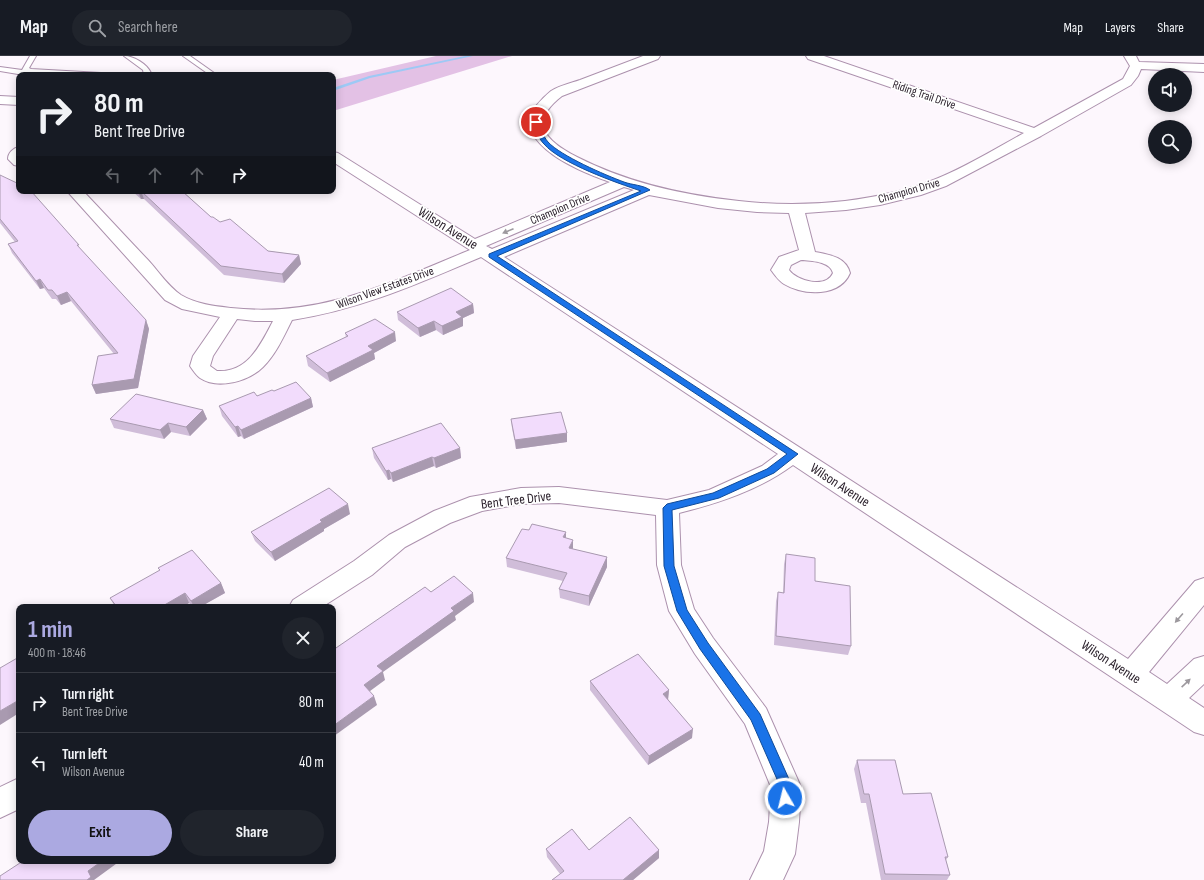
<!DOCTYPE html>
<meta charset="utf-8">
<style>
body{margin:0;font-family:"Sofia Sans Condensed",sans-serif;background:#20242c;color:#f1f3f6;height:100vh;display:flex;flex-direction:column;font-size:15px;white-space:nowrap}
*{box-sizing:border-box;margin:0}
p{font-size:13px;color:#9ea1a6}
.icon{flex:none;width:22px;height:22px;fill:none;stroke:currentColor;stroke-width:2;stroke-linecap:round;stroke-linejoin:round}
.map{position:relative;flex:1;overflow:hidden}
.sheet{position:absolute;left:16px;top:548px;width:320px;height:260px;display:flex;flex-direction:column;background:#171b24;border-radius:8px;box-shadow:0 2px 10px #0003}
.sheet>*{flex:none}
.top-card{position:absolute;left:16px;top:16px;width:320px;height:122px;border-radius:8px;box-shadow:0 2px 10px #0003;background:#171b24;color:#f1f3f6;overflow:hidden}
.tools{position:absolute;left:1148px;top:12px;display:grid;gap:8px}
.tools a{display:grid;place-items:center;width:44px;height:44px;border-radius:50%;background:#171b24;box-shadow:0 2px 10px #0003;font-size:20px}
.pin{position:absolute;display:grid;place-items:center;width:34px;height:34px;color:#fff;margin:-17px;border:2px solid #fff;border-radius:50%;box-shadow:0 1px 4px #0007}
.me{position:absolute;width:44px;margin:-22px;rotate:352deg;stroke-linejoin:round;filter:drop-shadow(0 0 3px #0008)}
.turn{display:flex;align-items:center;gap:14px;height:84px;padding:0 12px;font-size:18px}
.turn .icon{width:52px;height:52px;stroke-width:2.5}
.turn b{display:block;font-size:28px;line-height:34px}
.lanes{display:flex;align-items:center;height:38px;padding:0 12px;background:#0003;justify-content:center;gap:20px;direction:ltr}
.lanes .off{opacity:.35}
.round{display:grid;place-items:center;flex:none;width:42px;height:42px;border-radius:21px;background:#20242c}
.headline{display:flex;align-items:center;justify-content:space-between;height:68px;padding:0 12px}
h1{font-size:24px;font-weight:700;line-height:30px;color:#aba9e1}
.action{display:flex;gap:8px;margin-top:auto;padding:8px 12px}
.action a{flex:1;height:46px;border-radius:24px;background:#aba9e1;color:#111;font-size:16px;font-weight:700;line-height:46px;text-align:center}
.action a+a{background:#20242c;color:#f1f3f6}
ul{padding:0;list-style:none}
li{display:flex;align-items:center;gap:12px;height:60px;padding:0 12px;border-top:1px solid #363941}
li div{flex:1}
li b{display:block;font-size:15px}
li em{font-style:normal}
header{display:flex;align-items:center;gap:24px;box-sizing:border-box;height:56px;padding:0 20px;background:#171b24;border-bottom:1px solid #363941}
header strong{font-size:19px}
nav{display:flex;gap:22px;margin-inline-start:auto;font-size:14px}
.search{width:280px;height:36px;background:#20242c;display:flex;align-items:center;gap:10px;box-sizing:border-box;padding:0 14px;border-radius:22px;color:#9ea1a6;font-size:15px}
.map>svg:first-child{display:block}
</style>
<header>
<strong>Map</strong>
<div class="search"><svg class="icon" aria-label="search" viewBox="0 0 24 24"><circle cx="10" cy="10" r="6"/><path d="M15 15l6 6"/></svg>Search here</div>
<nav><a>Map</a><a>Layers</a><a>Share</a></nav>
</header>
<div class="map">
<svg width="1204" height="824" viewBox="0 0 1204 824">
<rect width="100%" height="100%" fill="#fdf7fd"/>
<!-- green -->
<path fill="#e3c1e5" d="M 436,0 L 512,0 L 333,55 L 333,24 Z"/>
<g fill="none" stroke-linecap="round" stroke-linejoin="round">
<!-- stream -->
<path fill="#9dc9f5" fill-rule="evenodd" d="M 465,0 L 473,0 L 370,22 L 333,35 L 333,32 L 369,20 Z"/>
<defs>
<g id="lane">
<path d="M 30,0 L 36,0 L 29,12 L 31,13 L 101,17 L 104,19 L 18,18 L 0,15 L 0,11 L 22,14 Z"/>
<path d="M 124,0 C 134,0 147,8 151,17 L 150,19 L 144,19 L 143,14 Z"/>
<path d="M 183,0 L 190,0 L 217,19 L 210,19 Z"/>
</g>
<g id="street">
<path d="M 643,0 L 660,0 L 658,3 L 562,40 C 527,67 546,85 577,101 C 628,127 682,139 739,145 C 774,149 810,149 845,145 C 876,141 907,135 936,123 C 966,111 995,93 1024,77 L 808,3 L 806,0 L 824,0 L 1034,72 L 1123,23 L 1130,10 L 1124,0 L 1136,0 L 1139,6 L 1204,8 L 1204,16 L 1141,13 L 1138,20 L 1131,29 L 1041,80 L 946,130 L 921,139 L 880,149 L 846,154 L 805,157 L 815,196 C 830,199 846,201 850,217 C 840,241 804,240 784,228 C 778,224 775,219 771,214 L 779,201 L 799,194 L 789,157 L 757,156 L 718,152 L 649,139 L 504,201 L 1128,603 L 1195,525 L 1204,522 L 1204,549 L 1149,616 L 1167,628 L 1194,603 L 1204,600 L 1204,628 L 1189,642 L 1204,652 L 1204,679 L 1194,676 L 1158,652 L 793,409 C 759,434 719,447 679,457 L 681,509 L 694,553 L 713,582 L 766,652 L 801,731 L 799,766 L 795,798 L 783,824 L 750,824 L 764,795 L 769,766 L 771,731 L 745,668 L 695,598 L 669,555 L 657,509 L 656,459 L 559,447 L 521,448 L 482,455 L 450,467 L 405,491 L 372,519 L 322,551 L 289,551 L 293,544 L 354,505 L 389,479 L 434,455 L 470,441 L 521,432 L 559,431 L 667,444 L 709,434 L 762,410 L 778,398 L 481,201 C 417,228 362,253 292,264 C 284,280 276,298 263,311 C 249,325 218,334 200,322 C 196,319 193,314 190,310 L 193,300 L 220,261 L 182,253 L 165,244 L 67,135 L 83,135 C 105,158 126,181 148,204 C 159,216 168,230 181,239 C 196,248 214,250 231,252 C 321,262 389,227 470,194 L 333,106 L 333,96 L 338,97 L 475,183 L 610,126 C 584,117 509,88 536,50 C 540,45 546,39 551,35 C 559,30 571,27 580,24 C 601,16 622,8 643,0 ZM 624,131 L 634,134 L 492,193 L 486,190 ZM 801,204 C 811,205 830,205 833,217 C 826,233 797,225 789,214 L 791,209 ZM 237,263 L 255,265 L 273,265 C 261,288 248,317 217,315 L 210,310 L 213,300 Z"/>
<path d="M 0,40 L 19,41 L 19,49 L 0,48 Z"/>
<path d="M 19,91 L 19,110 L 14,109 L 8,103 C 8,97 13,92 19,91 Z"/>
<path d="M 19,722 L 19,753 L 0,762 L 0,731 Z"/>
</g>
</defs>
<!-- lane casing -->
<use href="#lane" stroke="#ac91ad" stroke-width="2"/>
<!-- street casing -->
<use href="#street" stroke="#ac91ad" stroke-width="2"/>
<!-- lane -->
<use href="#lane" fill="#fff" fill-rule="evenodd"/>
<!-- street -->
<use href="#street" fill="#fff" fill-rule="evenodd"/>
</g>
<!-- wall -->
<g fill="#d0bdd9">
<path d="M 0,119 L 81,194 L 146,264 L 149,273 L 138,332 L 96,338 L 92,329 L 114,298 L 71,245 L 61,249 L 56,243 L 52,243 L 44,232 L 40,233 L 12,197 L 8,188 L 15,186 L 0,167 Z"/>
<path d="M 132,135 L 182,135 L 211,161 L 268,195 L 299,199 L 301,208 L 284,227 L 224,219 L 144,143 L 141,143 Z"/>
<path d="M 473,248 L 474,257 L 463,262 L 463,270 L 443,279 L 436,274 L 420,281 L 398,264 L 397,256 Z"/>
<path d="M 345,277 L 396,285 L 374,297 L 375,303 L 330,326 L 308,310 L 306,300 L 346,281 Z"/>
<path d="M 274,335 L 311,342 L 313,351 L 244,383 L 241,380 L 238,381 L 222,360 L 219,350 Z"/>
<path d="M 203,354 L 207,363 L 190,380 L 171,376 L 164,383 L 114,372 L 110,363 Z"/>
<path d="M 511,363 L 567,377 L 567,386 L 516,393 L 512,372 Z"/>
<path d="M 372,392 L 460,392 L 461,402 L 436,412 L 434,410 L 393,426 L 391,423 L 388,424 L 374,402 Z"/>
<path d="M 350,458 L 324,473 L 324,475 L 275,505 L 255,485 L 251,476 Z"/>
<path d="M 529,474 L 566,482 L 573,493 L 607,501 L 607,511 L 589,550 L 560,542 L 559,533 L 563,525 L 507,511 L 506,502 Z"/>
<path d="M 786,498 L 815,525 L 851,590 L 848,599 L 774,589 L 776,545 L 778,536 L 783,537 L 784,508 Z"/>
<path d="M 158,512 L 221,527 L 225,537 L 200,551 L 193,551 L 189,547 L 182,551 L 115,551 L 110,542 L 160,515 Z"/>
<path d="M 590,625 L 669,634 L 668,643 L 692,682 L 648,709 L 590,634 Z"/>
<path d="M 857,704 L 903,738 L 948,801 L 946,804 L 950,819 L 947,824 L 881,824 L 866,747 L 861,747 L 854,713 Z"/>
<path d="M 546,793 L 589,794 L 659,794 L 659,802 L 633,824 L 552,824 L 560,818 L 547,801 Z"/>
</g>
<!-- shaded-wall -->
<g fill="#a99ab0">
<path d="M 138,135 L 141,135 L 144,143 L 141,143 Z"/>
<path d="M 299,199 L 301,208 L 284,227 L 282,218 Z"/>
<path d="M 40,223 L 44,232 L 40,233 L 36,225 Z"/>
<path d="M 67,236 L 71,245 L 61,249 L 57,240 Z"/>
<path d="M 473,248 L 474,257 L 463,262 L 463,270 L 443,279 L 442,270 L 456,256 Z"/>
<path d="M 146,264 L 149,273 L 138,332 L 96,338 L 92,329 Z"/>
<path d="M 434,265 L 436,274 L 420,281 L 418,272 Z"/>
<path d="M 395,276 L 396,285 L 374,297 L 375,303 L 330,326 L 327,317 L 368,290 Z"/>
<path d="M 311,342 L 313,351 L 244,383 L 241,374 Z"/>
<path d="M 203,354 L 207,363 L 190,380 L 186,371 Z"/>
<path d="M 168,367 L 171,376 L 164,383 L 160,374 Z"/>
<path d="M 238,370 L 241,380 L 238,381 L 235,371 Z"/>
<path d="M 567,377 L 567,386 L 516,393 L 515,384 Z"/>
<path d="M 460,392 L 461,402 L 436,412 L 434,402 Z"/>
<path d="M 432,401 L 434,410 L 393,426 L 391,417 Z"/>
<path d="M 389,414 L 391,423 L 388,424 L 386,415 Z"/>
<path d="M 348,448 L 350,458 L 324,473 L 324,475 L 275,505 L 271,496 L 320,464 Z"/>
<path d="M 566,476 L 566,485 L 563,481 Z"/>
<path d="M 573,484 L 573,493 L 569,492 Z"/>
<path d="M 607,501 L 607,511 L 589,550 L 589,540 Z"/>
<path d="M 221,527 L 225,537 L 200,551 L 194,551 L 191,545 Z"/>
<path d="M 185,537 L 189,547 L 182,551 L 161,551 Z"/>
<path d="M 473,537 L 474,546 L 455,560 L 456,564 L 383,616 L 385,624 L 366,638 L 364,629 L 377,610 L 451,552 Z"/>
<path d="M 669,634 L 668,644 L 663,638 Z"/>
<path d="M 374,640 L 377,649 L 334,680 L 333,677 L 333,670 Z"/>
<path d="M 19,644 L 19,657 L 0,669 L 0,655 Z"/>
<path d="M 693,673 L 692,682 L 648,709 L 649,700 Z"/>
<path d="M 659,794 L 659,802 L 633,824 L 623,824 Z"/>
<path d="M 102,805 L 120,805 L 94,824 L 95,824 L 87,824 L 88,815 Z"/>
</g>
<!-- building -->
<g fill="#f2dcfc" stroke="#a99ab0">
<path d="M 0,119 L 19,128 L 19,135 L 31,135 L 79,189 L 77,189 L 146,264 L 134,323 L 92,329 L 98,300 L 118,297 L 67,236 L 57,240 L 52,234 L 48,234 L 40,223 L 36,225 L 8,188 L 18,185 L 0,163 Z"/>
<path d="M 141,135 L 182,135 L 211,161 L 213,161 L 220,166 L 230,163 L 268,195 L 299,199 L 282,218 L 221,210 Z"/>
<path d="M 451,232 L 473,248 L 456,256 L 462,261 L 442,270 L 434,265 L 418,272 L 397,256 Z"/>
<path d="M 375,263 L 395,276 L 368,290 L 373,294 L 327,317 L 306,300 L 348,280 L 345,277 Z"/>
<path d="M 296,326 L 311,342 L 241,374 L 238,370 L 235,371 L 219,350 L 254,336 L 257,340 L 272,334 L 274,335 Z"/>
<path d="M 136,338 L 203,354 L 186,371 L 168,367 L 160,374 L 110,363 Z"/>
<path d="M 561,356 L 567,377 L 515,384 L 511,363 Z"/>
<path d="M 441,367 L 460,392 L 434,402 L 432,401 L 391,417 L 389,414 L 386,415 L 372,392 Z"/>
<path d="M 329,432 L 348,448 L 320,464 L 322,466 L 271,496 L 251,476 Z"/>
<path d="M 532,468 L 566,476 L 563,481 L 573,484 L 569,492 L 607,501 L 589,540 L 559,533 L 567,517 L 506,502 L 522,473 L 529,474 Z"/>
<path d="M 192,494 L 221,527 L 191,545 L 185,537 L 161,551 L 117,551 L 110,542 L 160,514 L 158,512 Z"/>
<path d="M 786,498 L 815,502 L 815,525 L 850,530 L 851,590 L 776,580 L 778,536 L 784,537 Z"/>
<path d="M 454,520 L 473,537 L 451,552 L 454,555 L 377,610 L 383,615 L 364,629 L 374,640 L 333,670 L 333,594 L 425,531 L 431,536 Z"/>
<path d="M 638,598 L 669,634 L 663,638 L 693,673 L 649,700 L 590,625 Z"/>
<path d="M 19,601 L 19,644 L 0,655 L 0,612 Z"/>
<path d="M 857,704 L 895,704 L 903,738 L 931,737 L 948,801 L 945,801 L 950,819 L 885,818 L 869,738 L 864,738 Z"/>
<path d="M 630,761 L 659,794 L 623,824 L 552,824 L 564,815 L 546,793 L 572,773 L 589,794 Z"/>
<path d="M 23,805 L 102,805 L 88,815 L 91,821 L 87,824 L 0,824 L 0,820 Z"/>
</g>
<!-- one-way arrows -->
<defs><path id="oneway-solid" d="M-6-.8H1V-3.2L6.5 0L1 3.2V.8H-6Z"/></defs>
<g fill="#9d999e">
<use href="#oneway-solid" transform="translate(508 175) rotate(157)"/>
<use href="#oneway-solid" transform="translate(1179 562) rotate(131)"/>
<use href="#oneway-solid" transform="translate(1186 627) rotate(-43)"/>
</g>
<!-- route -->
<path fill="#1a73e8" stroke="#114b97" d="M 536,65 L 539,66 C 541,73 543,80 548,86 C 561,100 605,119 624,126 C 632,129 643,129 650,134 L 497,200 L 798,398 L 774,417 L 719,442 L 672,454 L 674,510 L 687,554 L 708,587 L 760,658 L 792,730 L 792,742 L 790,747 L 785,748 L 781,747 L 779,742 L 780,730 L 751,664 L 700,593 L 677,555 L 664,510 L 663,452 L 667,448 L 713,437 L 767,413 L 787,398 L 489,201 L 489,198 L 641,135 C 617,127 560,107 544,88 C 538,82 536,74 533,66 Z"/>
<g text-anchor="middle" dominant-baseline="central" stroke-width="3.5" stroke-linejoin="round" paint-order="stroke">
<!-- far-street labels -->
<g font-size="12" fill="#261c27" stroke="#fff">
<text transform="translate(924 39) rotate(19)">Riding Trail Drive</text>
<text transform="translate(909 135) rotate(-16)">Champion Drive</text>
<text transform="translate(560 153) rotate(-23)">Champion Drive</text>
<text transform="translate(385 232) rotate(-20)">Wilson View Estates Drive</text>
</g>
<!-- street labels -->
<g font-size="14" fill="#261c27" stroke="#fff">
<text transform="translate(448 172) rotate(32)">Wilson Avenue</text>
<text transform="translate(840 429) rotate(33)">Wilson Avenue</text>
<text transform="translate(516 444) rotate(-7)">Bent Tree Drive</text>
<text transform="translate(1111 606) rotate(33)">Wilson Avenue</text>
</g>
</g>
</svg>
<div class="tools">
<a><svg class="icon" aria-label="sound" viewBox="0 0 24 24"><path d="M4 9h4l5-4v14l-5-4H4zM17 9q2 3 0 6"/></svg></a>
<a><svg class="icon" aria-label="search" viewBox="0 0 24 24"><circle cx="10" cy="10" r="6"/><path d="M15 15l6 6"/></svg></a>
</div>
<div class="pin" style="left:536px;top:66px;background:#d93025"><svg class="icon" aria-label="arrive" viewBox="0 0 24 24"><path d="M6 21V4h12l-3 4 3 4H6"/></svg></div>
<svg class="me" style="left:785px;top:742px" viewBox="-20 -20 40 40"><circle r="17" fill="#1a73e8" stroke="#fff" stroke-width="3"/><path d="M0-11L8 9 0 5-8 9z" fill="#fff"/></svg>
<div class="top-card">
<div class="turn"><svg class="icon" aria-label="right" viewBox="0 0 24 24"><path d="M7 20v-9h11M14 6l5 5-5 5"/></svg><div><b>80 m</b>Bent Tree Drive</div></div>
<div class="lanes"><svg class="icon off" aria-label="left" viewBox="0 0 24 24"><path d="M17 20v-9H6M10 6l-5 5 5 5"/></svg><svg class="icon off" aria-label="ahead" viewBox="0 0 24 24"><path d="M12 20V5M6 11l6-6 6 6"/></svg><svg class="icon off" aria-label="ahead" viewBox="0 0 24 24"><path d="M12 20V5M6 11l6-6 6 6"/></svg><svg class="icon" aria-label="right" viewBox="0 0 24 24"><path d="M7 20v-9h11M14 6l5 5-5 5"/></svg></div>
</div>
<section class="sheet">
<div class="headline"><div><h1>1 min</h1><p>400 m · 18:46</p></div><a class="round"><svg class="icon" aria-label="close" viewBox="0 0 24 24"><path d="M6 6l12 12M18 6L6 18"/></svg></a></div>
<ul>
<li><svg class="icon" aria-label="right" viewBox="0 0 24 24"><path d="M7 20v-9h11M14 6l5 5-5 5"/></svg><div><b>Turn right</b><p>Bent Tree Drive</p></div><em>80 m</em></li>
<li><svg class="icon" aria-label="left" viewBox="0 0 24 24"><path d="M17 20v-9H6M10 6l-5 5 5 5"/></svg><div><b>Turn left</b><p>Wilson Avenue</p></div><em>40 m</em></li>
</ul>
<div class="action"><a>Exit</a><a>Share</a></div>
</section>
</div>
